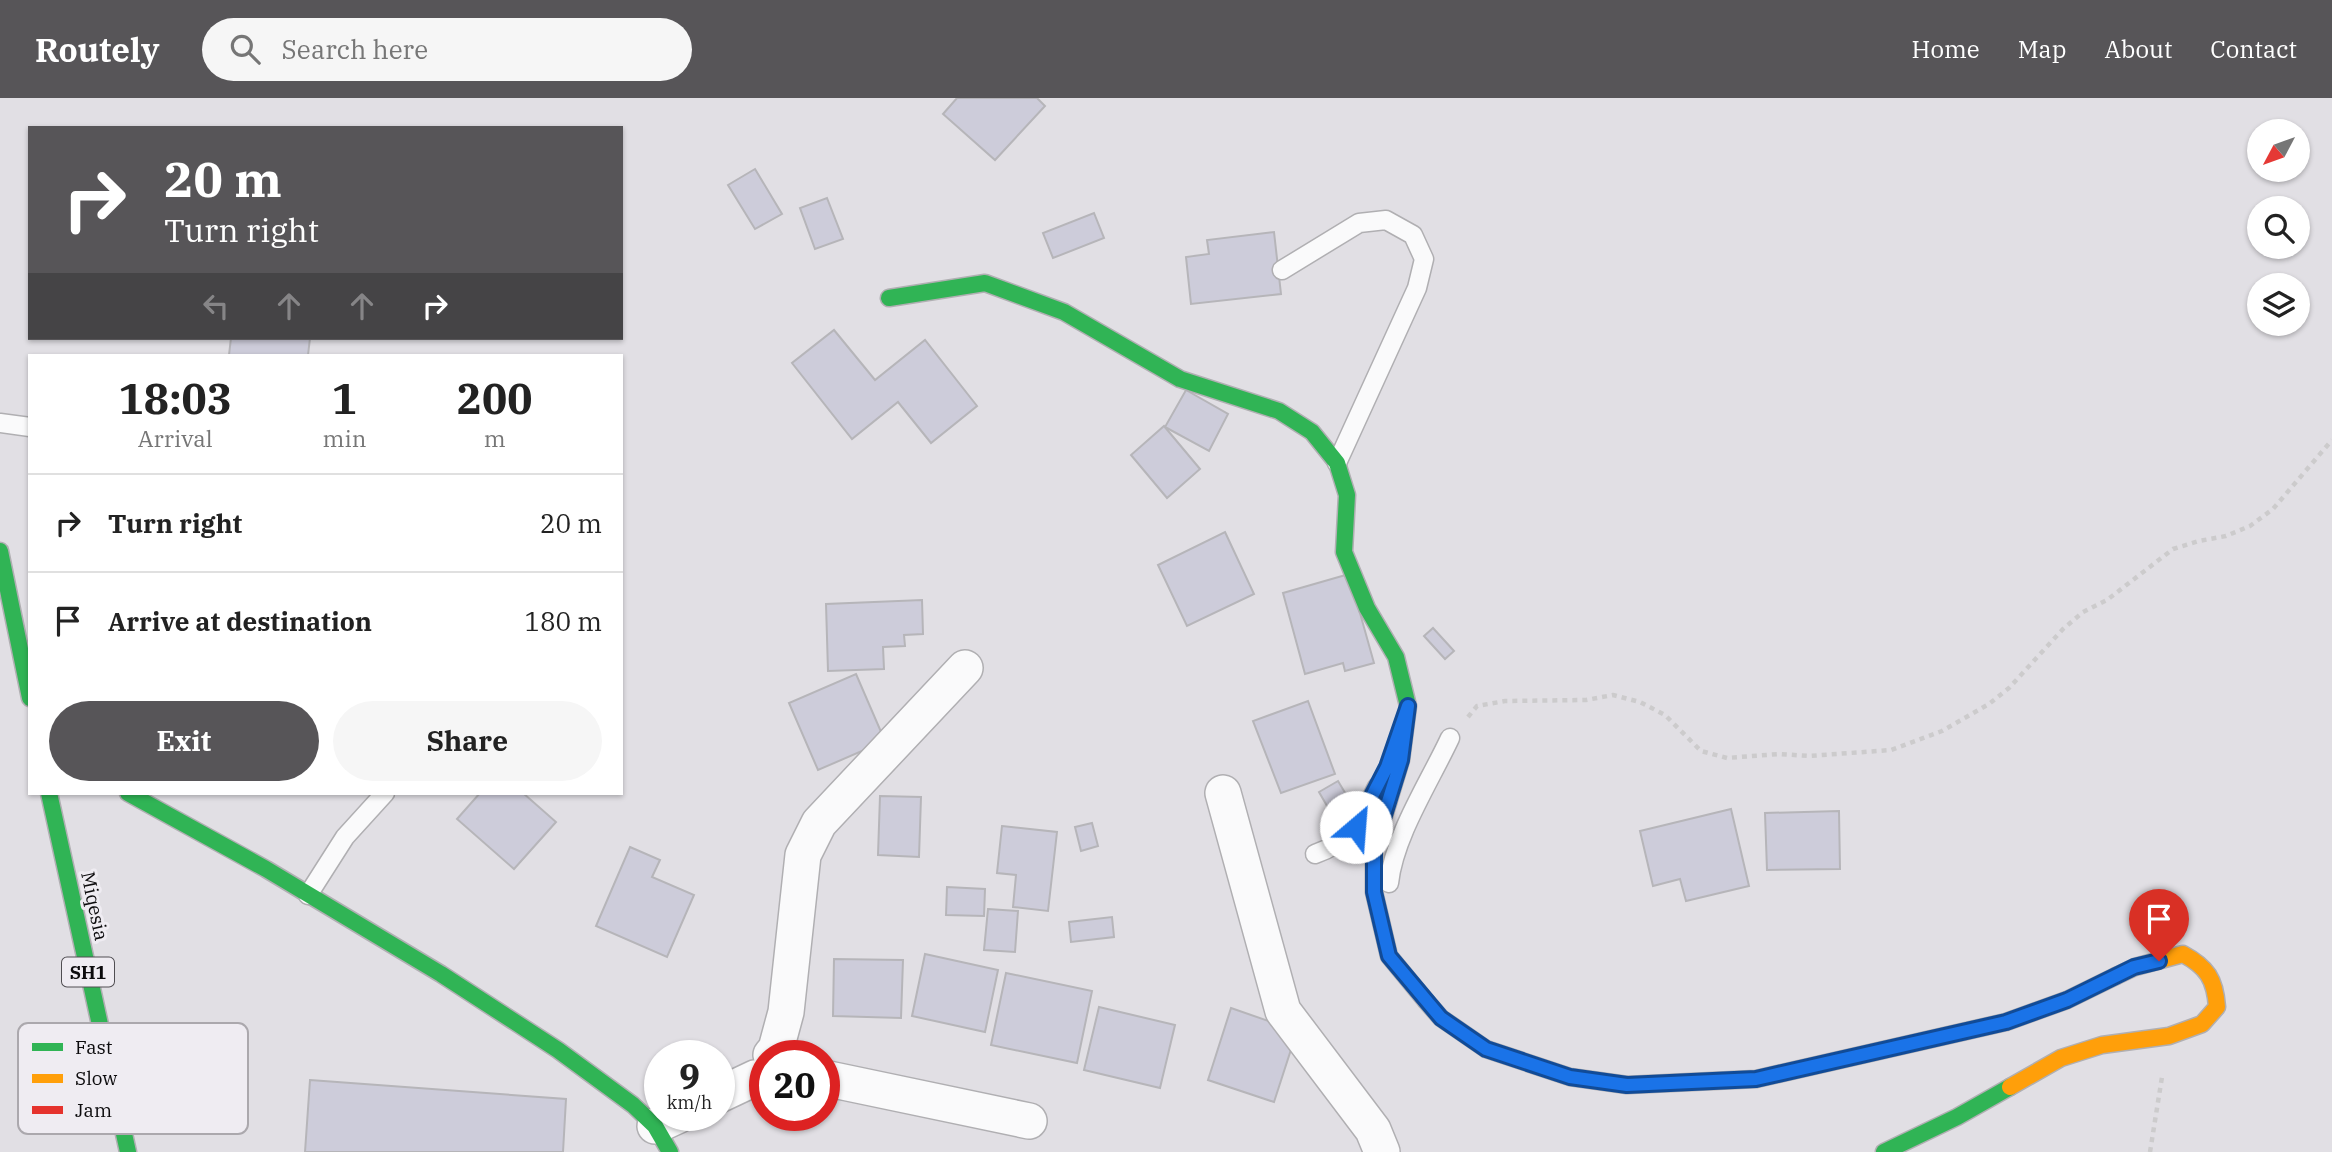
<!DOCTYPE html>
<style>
body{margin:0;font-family:"IBM Plex Serif",serif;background:#f6f6f6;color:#222;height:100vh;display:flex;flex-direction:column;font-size:26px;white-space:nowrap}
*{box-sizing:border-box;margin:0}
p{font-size:23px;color:#767676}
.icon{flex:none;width:38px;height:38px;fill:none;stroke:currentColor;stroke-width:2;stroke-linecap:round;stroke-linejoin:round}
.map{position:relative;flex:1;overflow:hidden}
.sheet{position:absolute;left:28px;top:256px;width:595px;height:441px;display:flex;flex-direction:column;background:#fff;border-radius:0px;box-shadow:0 2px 5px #0004}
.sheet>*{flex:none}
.banner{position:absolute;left:28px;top:28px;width:595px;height:214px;border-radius:0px;box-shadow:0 2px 5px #0004;background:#575558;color:#fff;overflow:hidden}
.needle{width:46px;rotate:229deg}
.controls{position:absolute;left:2247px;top:21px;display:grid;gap:14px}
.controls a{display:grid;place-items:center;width:63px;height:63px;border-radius:50%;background:#fff;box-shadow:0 2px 5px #0004;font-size:35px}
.speed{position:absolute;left:644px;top:942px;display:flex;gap:14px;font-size:35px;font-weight:700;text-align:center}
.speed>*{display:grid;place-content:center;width:91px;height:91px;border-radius:50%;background:#fff;box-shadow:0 2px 5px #0004;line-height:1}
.speed small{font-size:18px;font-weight:400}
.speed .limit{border:10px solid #d22;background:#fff;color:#111}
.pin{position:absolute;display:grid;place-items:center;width:60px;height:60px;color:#fff;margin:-72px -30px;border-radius:50% 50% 50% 0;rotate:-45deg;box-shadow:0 0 7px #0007}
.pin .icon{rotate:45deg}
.me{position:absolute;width:77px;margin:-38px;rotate:27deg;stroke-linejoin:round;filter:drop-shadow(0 0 5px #0008)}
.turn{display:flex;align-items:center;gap:24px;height:147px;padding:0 21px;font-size:32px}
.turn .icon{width:91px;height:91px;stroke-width:2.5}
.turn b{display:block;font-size:49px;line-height:60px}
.lanes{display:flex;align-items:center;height:66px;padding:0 21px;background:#0003;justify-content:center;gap:35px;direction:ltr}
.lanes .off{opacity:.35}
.eta{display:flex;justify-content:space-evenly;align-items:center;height:119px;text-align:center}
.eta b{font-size:42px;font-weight:700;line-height:49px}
.action{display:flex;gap:14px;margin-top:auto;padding:14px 21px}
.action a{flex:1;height:80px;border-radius:42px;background:#575558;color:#fff;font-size:28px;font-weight:700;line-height:80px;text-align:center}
.action a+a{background:#f6f6f6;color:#222}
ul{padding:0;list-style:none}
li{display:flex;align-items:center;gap:21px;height:98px;padding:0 21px;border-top:2px solid #e0e0e0}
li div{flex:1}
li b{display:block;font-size:26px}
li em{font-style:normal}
header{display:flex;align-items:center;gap:42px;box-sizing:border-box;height:98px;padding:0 35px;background:#575558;color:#fff}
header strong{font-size:33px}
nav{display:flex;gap:38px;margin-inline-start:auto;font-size:24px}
.search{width:490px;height:63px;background:#f6f6f6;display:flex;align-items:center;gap:18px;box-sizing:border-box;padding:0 24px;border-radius:38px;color:#767676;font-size:26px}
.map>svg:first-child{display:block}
</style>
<header>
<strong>Routely</strong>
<div class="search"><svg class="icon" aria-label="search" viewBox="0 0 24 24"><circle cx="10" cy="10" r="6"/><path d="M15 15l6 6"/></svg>Search here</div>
<nav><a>Home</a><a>Map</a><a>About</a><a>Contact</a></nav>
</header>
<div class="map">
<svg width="2332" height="1054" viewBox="0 0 2332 1054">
<rect width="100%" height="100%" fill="#e1dfe4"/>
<!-- building -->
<g fill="#cdccda" stroke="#b6b5b9" stroke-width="2">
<path d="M 957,0 L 1037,0 L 1045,8 L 995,62 L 943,16 Z"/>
<path d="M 755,71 L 782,116 L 755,131 L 728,87 Z"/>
<path d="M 827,100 L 843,141 L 815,151 L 800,110 Z"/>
<path d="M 1094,115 L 1104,140 L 1053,160 L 1043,135 Z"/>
<path d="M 1274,134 L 1281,196 L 1191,206 L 1186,159 L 1209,156 L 1207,142 Z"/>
<path d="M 834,232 L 875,282 L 925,242 L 977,308 L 931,345 L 898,304 L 852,341 L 792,265 Z"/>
<path d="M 231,240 L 310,240 L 308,257 L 229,257 Z"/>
<path d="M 1186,292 L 1228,316 L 1209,353 L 1165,329 Z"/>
<path d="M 1164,328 L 1200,371 L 1167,400 L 1131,357 Z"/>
<path d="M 1225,434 L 1254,496 L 1187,528 L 1158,467 Z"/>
<path d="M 1349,476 L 1374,565 L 1345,573 L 1343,565 L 1305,576 L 1283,495 Z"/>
<path d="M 922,502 L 923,536 L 904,537 L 905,548 L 883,549 L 884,571 L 828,573 L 826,506 Z"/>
<path d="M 1433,530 L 1454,553 L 1445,561 L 1424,538 Z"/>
<path d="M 856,576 L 885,643 L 818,672 L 789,605 Z"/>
<path d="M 1308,603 L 1335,676 L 1281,695 L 1253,623 Z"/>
<path d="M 1338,683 L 1365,728 L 1345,739 L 1319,694 Z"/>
<path d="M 480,695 L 523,695 L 556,724 L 514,771 L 457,721 Z"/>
<path d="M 880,698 L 921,699 L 919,759 L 878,757 Z"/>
<path d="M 1731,711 L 1749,788 L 1686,803 L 1680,781 L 1653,788 L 1640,733 Z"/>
<path d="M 1839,713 L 1840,771 L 1767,772 L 1765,715 Z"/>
<path d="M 1092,725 L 1098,748 L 1081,753 L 1075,729 Z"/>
<path d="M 1002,728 L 1057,734 L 1048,813 L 1013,809 L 1016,777 L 997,775 Z"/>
<path d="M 630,749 L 660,762 L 652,779 L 694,797 L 667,859 L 596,828 Z"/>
<path d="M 947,789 L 985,791 L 984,818 L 946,817 Z"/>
<path d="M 988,811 L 1018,813 L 1015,854 L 984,852 Z"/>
<path d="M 1112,819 L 1114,839 L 1071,844 L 1069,824 Z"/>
<path d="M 925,856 L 998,872 L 985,934 L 912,918 Z"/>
<path d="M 834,861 L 903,862 L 901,920 L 833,918 Z"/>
<path d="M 1006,875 L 1092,893 L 1077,965 L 991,947 Z"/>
<path d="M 1099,909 L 1175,927 L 1160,990 L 1084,972 Z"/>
<path d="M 1231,910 L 1297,933 L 1274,1004 L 1208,982 Z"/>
<path d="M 310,982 L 566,1001 L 563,1054 L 305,1054 Z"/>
</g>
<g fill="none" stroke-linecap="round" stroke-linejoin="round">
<defs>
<g id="lane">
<path d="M 1282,172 L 1359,125 L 1386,122 L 1413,137 L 1424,161 L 1417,190 L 1337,365"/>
<path d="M 0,325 L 30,329"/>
<path d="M 1315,756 C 1352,743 1360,723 1377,689"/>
<path d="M 1389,785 C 1394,738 1430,683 1450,640"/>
<path d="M 308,797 L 345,739 L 385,695"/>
</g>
<g id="street">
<path d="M 1223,695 L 1283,913 L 1373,1032 L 1382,1054"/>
<path d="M 771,957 L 776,951 L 786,914 L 803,757 L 819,725 L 965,570"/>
<path d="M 824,980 L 1029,1023"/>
<path d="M 719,997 L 755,980 L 765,979"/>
<path d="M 655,1028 L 679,1017"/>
</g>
<g id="fast">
<path d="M 889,200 L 985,185 L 1064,214 L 1180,281 L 1279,313 L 1312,334 L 1337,365 L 1347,397 L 1344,454 L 1367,510 L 1396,559 L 1408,608 L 1401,662 L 1388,705"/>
<path d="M 0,453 L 30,600"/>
<path d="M 49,695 L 128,1054"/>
<path d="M 128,695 L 266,771 L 441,876 L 558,952 L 633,1007 L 655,1028 L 670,1054"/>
<path d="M 1426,903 L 1441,920 L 1486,951 L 1570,979 L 1627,987 L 1756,981 L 2006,924 L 2067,902 L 2116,878"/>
<path d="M 1884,1054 L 1957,1019 L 2010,989"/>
</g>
<path id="slow" d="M 2010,989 L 2061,960 L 2102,947 L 2169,938 L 2202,926 L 2217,909 C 2215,881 2207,869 2183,856 L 2135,869 L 2116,878"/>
<path id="jam" d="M 1388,705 L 1374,749 L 1374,794 L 1389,858 L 1426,903"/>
</defs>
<!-- lane casing -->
<use href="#lane" stroke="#b0afb2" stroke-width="21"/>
<!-- street casing -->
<use href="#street" stroke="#b0afb2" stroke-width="38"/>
<!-- fast casing -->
<use href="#fast" stroke="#b0afb2" stroke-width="19"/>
<!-- slow casing -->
<use href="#slow" stroke="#b0afb2" stroke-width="19"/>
<!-- jam casing -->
<use href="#jam" stroke="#b0afb2" stroke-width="19"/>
<!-- path -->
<g stroke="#cccbcc" stroke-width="4.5" stroke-dasharray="5 5" stroke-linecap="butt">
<path d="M 1468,619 L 1477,608 L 1505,603 L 1586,602 L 1613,597 L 1640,604 L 1665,617 L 1701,653 L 1727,660 L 1779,656 L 1809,658 L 1891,652 L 1942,633 L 1989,606 L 2009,590 L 2063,531 L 2083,514 L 2107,502 L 2173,451 L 2199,443 L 2226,438 L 2250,428 L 2273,411 L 2332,342"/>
<path d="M 2150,1054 L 2162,979"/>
</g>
<!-- lane -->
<use href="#lane" stroke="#fafafb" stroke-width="18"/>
<!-- street -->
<use href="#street" stroke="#fafafb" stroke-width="35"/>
<!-- fast -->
<use href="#fast" stroke="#30b455" stroke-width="16"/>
<!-- slow -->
<use href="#slow" stroke="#ff9f0a" stroke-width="16"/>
<!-- jam -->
<use href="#jam" stroke="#e5322d" stroke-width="16"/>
</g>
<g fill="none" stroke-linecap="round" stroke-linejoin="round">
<defs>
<path id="route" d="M 1356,729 L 1387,669 L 1408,608 L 1401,662 L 1374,749 L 1374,794 L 1389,858 L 1441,920 L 1486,951 L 1570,979 L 1627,987 L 1756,981 L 2006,924 L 2067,902 L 2134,869 L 2159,863"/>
</defs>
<!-- route casing -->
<use href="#route" stroke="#114b97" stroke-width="18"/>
<!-- route -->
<use href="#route" stroke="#1a73e8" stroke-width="12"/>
</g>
<g text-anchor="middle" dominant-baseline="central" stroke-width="6" stroke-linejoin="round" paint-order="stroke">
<!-- shield labels -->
<rect fill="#efecf2" stroke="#504e52" stroke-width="2" x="62" y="859.5" width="52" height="29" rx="5"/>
<g font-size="18" font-weight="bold" fill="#0c0b0d">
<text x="88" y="874">SH1</text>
</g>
<!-- street labels -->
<g font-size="19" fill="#0c0b0d" stroke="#efecf2">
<text transform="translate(95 808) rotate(78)">Miqesia</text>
</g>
</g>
<!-- legend -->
<rect x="18" y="925" width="230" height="111" rx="10" fill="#efecf2" stroke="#aba8ad" stroke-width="2"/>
<rect x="32" y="945" width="31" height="8" fill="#30b455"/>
<rect x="32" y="976" width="31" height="9" fill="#ff9f0a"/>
<rect x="32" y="1008" width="31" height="8" fill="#e5322d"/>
<g font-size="19" fill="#0c0b0d">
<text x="75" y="956">Fast</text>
<text x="75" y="987">Slow</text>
<text x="75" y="1019">Jam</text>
</g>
</svg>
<div class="controls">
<a><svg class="needle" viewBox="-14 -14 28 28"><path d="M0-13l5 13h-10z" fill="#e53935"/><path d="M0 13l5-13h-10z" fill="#767676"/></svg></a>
<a><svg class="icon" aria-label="search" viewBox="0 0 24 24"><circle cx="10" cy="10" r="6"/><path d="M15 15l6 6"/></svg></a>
<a><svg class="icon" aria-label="layers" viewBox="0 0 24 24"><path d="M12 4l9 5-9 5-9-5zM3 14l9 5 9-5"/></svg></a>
</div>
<div class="speed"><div>9<small>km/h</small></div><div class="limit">20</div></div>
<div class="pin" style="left:2159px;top:863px;background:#d93025"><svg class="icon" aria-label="arrive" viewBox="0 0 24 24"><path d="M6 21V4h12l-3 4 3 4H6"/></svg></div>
<svg class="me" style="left:1356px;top:729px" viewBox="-20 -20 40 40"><circle r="19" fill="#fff"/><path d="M0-13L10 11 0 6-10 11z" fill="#1a73e8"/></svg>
<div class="banner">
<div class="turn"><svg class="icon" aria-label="right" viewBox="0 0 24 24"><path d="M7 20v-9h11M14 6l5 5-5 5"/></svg><div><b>20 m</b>Turn right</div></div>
<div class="lanes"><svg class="icon off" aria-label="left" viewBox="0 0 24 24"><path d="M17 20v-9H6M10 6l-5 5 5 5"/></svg><svg class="icon off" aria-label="ahead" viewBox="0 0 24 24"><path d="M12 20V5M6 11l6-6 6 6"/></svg><svg class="icon off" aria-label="ahead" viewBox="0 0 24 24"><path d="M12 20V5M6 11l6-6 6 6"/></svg><svg class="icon" aria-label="right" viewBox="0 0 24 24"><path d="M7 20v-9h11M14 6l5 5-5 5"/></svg></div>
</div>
<section class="sheet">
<div class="eta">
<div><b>18:03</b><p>Arrival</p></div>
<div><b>1</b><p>min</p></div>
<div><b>200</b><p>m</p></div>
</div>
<ul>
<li><svg class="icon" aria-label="right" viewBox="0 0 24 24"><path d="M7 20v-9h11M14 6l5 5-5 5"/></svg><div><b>Turn right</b></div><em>20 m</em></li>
<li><svg class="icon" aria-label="arrive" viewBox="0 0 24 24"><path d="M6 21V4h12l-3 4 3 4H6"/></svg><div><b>Arrive at destination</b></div><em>180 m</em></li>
</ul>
<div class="action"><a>Exit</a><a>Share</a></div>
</section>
</div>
